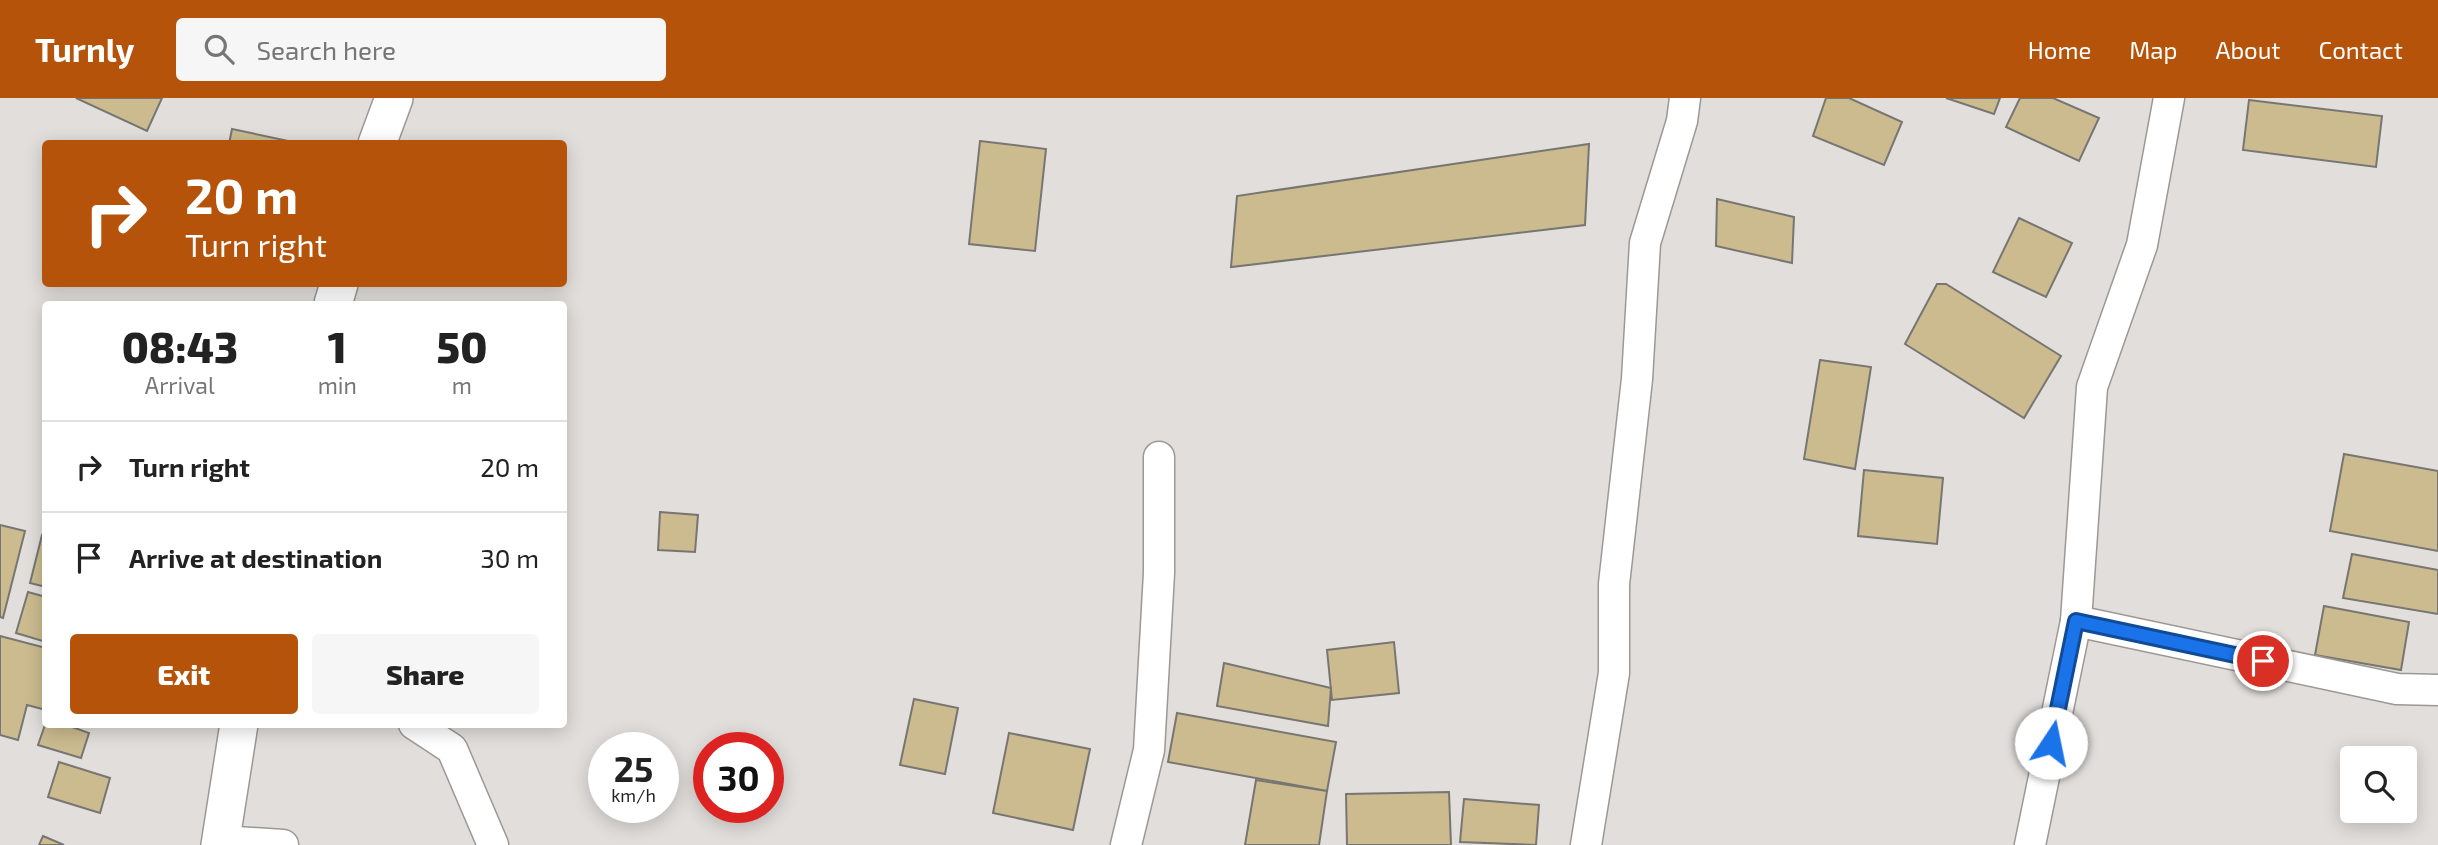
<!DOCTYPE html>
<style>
body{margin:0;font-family:"Exo 2",sans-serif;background:#f6f6f6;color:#222;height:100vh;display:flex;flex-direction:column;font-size:26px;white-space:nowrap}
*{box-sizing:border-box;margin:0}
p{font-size:23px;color:#767676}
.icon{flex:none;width:38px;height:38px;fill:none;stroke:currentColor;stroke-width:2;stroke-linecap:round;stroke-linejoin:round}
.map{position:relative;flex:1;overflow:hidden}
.panel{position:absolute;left:42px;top:203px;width:525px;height:427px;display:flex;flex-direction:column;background:#fff;border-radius:7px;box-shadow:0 4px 18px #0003}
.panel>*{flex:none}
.guide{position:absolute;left:42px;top:42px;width:525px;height:147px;border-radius:7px;box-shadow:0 4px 18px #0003;background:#b45309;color:#fff;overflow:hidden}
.tools{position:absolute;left:2340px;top:648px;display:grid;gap:14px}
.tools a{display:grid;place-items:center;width:77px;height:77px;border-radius:7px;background:#fff;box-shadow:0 4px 18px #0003;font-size:35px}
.speed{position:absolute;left:588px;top:634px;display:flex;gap:14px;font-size:35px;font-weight:700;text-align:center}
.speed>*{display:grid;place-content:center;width:91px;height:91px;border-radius:50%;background:#fff;box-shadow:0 4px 18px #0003;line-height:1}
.speed small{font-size:18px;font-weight:400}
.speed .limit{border:10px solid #d22;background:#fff;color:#111}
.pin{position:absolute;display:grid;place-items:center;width:60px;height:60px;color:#fff;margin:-30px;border:4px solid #fff;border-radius:50%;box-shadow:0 2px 7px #0007}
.me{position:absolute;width:77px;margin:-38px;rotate:11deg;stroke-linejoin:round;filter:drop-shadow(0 0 5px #0008)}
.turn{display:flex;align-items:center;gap:24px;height:147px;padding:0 28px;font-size:32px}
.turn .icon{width:91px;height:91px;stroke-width:2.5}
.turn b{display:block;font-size:49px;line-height:60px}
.eta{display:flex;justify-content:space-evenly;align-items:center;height:119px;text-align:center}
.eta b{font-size:42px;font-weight:800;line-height:49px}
.cta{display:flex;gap:14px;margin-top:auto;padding:14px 28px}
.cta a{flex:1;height:80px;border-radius:7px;background:#b45309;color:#fff;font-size:28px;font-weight:800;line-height:80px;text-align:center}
.cta a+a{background:#f6f6f6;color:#222}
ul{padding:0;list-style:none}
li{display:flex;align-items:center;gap:21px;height:91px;padding:0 28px;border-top:2px solid #e0e0e0}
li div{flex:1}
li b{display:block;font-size:26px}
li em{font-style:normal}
header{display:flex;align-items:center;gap:42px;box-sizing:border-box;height:98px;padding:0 35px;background:#b45309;color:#fff}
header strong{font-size:33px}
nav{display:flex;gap:38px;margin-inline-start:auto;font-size:24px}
.search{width:490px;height:63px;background:#f6f6f6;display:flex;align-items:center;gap:18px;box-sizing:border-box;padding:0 24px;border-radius:7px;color:#767676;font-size:26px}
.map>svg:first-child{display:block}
</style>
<header>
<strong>Turnly</strong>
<div class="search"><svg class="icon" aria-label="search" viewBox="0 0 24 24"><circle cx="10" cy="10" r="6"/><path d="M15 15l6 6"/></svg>Search here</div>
<nav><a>Home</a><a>Map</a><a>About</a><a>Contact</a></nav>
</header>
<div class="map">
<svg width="2438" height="747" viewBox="0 0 2438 747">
<rect width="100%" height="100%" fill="#e1dedb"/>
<!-- building -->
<g fill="#cbbb8f" stroke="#777672" stroke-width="2">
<path d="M 76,0 L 162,0 L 147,33 Z"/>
<path d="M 1826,0 L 1849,0 L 1902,24 L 1884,67 L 1813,38 Z"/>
<path d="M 1946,0 L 2000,0 L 1994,16 Z"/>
<path d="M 2020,0 L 2053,0 L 2099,20 L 2079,63 L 2006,29 Z"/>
<path d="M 2249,2 L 2382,18 L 2376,69 L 2243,52 Z"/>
<path d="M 232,31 L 298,45 L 298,46 L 229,46 Z"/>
<path d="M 980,43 L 1046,51 L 1035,153 L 969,146 Z"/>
<path d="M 1589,46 L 1585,127 L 1231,169 L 1237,98 Z"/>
<path d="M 1717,101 L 1794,119 L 1792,165 L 1716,148 Z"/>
<path d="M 2019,120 L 2072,145 L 2046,199 L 1993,174 Z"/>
<path d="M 1937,186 L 1946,186 L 2061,258 L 2024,320 L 1905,246 Z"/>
<path d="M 1820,262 L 1871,269 L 1855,371 L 1804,361 Z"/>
<path d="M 2344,356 L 2438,373 L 2438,453 L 2330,433 Z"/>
<path d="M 1864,372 L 1943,380 L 1937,446 L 1858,438 Z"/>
<path d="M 660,414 L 698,417 L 695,454 L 658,452 Z"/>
<path d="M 0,427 L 25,433 L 3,520 L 0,519 Z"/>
<path d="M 42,437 L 46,438 L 46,489 L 30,485 Z"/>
<path d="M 2352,456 L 2438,472 L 2438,516 L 2343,500 Z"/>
<path d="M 28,494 L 46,499 L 46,544 L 16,535 Z"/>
<path d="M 2324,508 L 2409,524 L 2401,572 L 2315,557 Z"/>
<path d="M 0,538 L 46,550 L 46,612 L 27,607 L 18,642 L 0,637 Z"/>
<path d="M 1394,544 L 1399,595 L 1332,602 L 1327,552 Z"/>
<path d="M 1224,565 L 1331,590 L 1328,628 L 1217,608 Z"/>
<path d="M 914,601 L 958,610 L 945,676 L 900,667 Z"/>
<path d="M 1177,615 L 1336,644 L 1327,693 L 1168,664 Z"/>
<path d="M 46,624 L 46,626 L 64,626 L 89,635 L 81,660 L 38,647 Z"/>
<path d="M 1009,635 L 1090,651 L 1073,732 L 993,715 Z"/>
<path d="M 59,664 L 110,680 L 100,715 L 48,699 Z"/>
<path d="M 1256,682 L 1327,693 L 1319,747 L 1245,747 Z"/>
<path d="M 1449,694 L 1451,747 L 1347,747 L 1346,696 Z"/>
<path d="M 1464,701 L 1539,707 L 1536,747 L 1460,744 Z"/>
<path d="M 43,738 L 64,747 L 39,747 Z"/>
</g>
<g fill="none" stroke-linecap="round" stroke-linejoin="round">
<defs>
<g id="minor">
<path d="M 2076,523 L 2397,591 L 2438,592"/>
<path d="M 414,626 L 452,651 L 493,747"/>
<path d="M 221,743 L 283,747"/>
<path d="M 1126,747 L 1149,652 L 1159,475 L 1159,359"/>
<path d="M 1586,747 L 1614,575 L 1614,486 L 1637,281 L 1645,145 L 1682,23 L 1685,0"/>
<path d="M 2030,747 L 2076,523 L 2092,289 L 2142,147 L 2169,0"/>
</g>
<g id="tertiary">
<path d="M 377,46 L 394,0"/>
<path d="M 333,206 L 339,186"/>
<path d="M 220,747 L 239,626"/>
</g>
</defs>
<!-- minor casing -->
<use href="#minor" stroke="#9c9895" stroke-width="33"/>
<!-- tertiary casing -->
<use href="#tertiary" stroke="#9c9895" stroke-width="40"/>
<!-- minor -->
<use href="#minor" stroke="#fff" stroke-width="30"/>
<!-- tertiary -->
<use href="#tertiary" stroke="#fff" stroke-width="37"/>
</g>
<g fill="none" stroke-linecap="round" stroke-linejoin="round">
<defs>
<path id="route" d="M 2051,645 L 2076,523 L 2263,563"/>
</defs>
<!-- route casing -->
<use href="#route" stroke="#114b97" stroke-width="18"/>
<!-- route -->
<use href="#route" stroke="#1a73e8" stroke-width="12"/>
</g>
</svg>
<div class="tools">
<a><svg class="icon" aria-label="search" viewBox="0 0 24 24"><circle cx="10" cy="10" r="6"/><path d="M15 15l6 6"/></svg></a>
</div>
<div class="speed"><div>25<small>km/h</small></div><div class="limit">30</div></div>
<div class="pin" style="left:2263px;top:563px;background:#d93025"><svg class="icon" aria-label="arrive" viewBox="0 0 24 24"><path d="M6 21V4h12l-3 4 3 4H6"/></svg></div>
<svg class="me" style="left:2051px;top:645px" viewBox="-20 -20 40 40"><circle r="19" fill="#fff"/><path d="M0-13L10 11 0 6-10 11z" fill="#1a73e8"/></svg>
<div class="guide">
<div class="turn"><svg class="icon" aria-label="right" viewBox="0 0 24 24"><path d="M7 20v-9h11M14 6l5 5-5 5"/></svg><div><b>20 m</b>Turn right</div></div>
</div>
<section class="panel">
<div class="eta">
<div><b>08:43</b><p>Arrival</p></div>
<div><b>1</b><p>min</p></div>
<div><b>50</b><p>m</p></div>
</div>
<ul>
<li><svg class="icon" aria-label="right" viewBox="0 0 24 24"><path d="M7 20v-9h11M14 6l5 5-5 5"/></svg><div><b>Turn right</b></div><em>20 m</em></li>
<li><svg class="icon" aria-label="arrive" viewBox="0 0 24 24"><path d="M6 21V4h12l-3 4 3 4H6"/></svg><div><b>Arrive at destination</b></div><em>30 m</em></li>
</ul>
<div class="cta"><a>Exit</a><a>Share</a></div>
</section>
</div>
